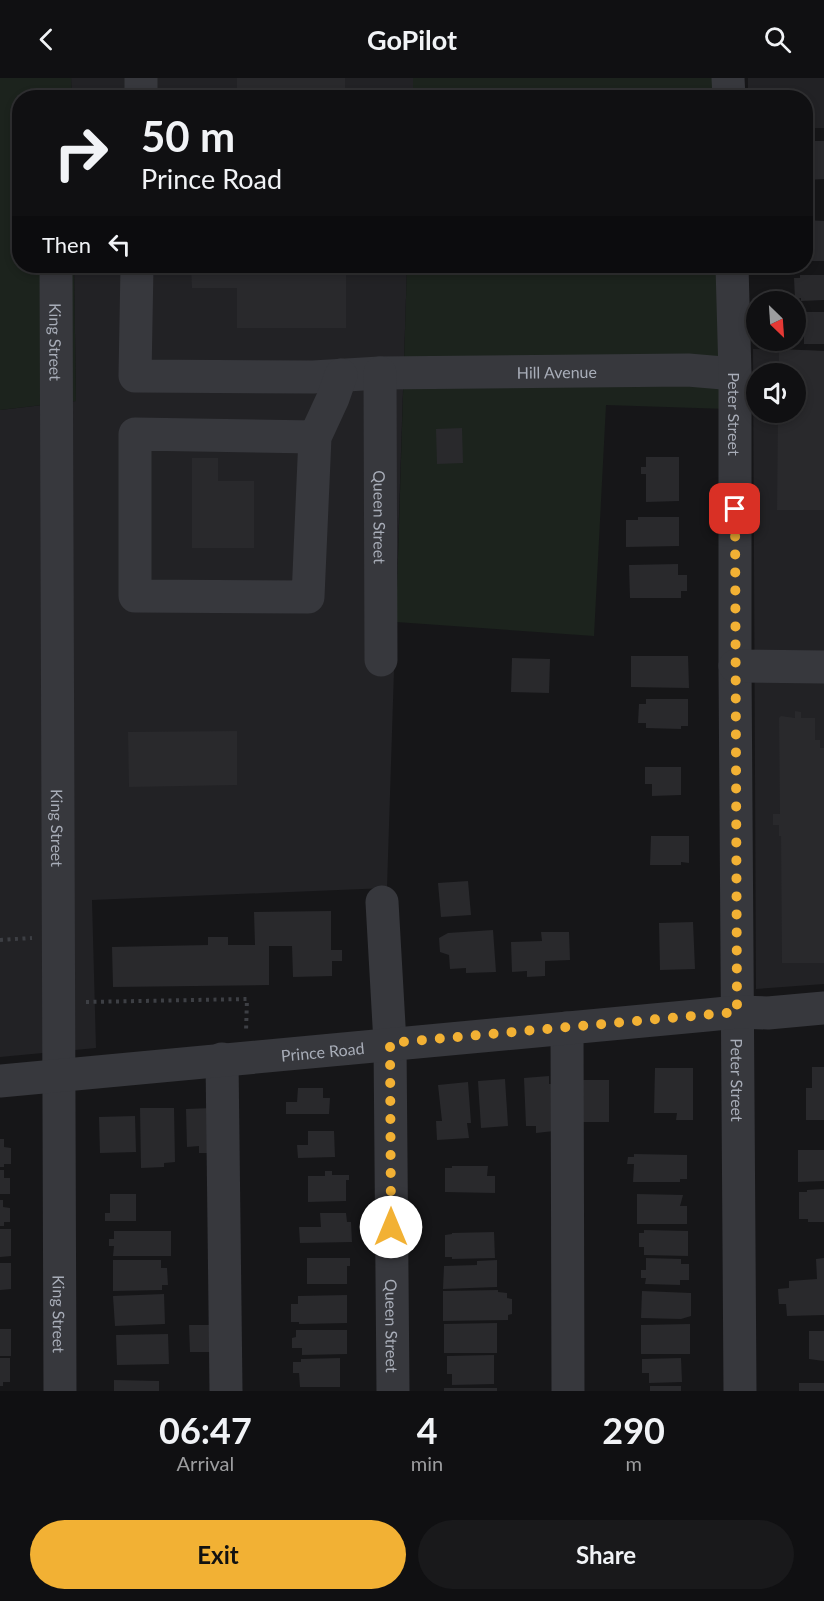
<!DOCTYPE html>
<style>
body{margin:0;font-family:Lato,sans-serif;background:#19191b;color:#f1f3f6;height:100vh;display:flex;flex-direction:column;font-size:22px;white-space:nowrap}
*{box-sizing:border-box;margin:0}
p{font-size:20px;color:#9c9d9f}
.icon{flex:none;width:33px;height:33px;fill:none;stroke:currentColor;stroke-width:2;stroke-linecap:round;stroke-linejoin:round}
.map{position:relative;height:1313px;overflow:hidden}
.panel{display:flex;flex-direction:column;background:#101012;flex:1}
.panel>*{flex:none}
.guide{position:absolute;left:12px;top:12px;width:801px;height:183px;border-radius:24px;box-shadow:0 3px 9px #0003,0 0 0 2px #303032;background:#101012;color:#f1f3f6;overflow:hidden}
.needle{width:39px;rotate:155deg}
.tools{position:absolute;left:746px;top:213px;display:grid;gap:12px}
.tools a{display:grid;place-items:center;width:60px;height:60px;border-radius:50%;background:#101012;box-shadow:0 3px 9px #0003,0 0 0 2px #303032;font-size:30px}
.pin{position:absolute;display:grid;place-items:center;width:51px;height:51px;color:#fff;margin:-26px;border-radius:12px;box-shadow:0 3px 9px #0006}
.me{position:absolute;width:66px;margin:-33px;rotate:0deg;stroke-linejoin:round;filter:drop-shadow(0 0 4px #0008)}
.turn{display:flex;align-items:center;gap:21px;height:126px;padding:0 30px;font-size:27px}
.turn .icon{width:78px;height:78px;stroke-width:2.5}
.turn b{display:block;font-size:42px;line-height:51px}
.then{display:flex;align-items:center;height:57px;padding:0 30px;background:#0003;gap:12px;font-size:22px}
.eta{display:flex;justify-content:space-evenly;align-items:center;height:102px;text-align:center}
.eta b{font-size:36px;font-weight:700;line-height:42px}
.cta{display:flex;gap:12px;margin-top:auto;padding:12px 30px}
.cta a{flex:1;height:69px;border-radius:36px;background:#f2b134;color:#111;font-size:24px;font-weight:700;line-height:69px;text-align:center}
.cta a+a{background:#19191b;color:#f1f3f6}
header{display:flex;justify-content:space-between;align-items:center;height:78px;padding:0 30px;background:#101012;font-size:27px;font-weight:700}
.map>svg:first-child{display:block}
</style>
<header><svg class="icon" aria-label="back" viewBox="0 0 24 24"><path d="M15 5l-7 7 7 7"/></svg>GoPilot<svg class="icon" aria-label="search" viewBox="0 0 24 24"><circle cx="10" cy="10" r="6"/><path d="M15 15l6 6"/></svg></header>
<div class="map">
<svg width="824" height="1313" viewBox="0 0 824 1313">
<rect width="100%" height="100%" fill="#161618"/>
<!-- built -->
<g fill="#222225" fill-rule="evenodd">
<path d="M 71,0 L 413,0 L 413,19 L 72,20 Z"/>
<path d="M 748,0 L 824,0 L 824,50 L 806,50 L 806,20 L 748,19 Z"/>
<path d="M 74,188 L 407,188 L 387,810 L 92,822 L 96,970 L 0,979 L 0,332 L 76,323 Z"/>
<path d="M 753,271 L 824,273 L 824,906 L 756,911 ZM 756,296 L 795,296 L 795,334 L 756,334 Z"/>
</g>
<!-- green -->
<g fill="#1c231d">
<path d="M 0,0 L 71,0 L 72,19 L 20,20 L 20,188 L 74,188 L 76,323 L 0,332 Z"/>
<path d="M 413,0 L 726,0 L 726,19 L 413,20 Z"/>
<path d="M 407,188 L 727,188 L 727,331 L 606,327 L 594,558 L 396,544 Z"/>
</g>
<!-- building -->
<g fill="#29292c">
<rect x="237" y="0" width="108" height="20"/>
<path d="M 811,63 L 824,63 L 824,101 L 806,102 L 806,72 L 811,72 Z"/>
<path d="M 806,142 L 824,143 L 824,183 L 806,183 Z"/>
<path d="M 191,188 L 346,188 L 346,250 L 237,250 L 237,210 L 192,210 Z"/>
<path d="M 800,197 L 824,197 L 824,222 L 801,223 L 801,220 L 795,221 L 794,200 L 800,200 Z"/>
<rect x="804" y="234" width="20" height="32"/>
<path d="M 779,271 L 824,273 L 824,432 L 777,432 L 778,334 L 795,334 L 795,296 L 779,296 Z"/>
<path d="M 462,350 L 463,385 L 437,386 L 436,351 Z"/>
<path d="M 646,379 L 679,379 L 679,423 L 646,424 L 646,396 L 641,396 L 641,389 L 646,389 Z"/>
<path d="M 192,380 L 218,380 L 218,403 L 254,403 L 254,470 L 192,470 Z"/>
<path d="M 638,439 L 679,439 L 679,468 L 626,469 L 626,442 L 638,442 Z"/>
<path d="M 678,486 L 678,497 L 687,497 L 687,513 L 681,513 L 681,520 L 630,520 L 629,487 Z"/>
<path d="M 631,578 L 688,578 L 689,610 L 631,609 Z"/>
<path d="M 512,580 L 550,581 L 549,615 L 511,614 Z"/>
<path d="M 646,621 L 688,621 L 688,648 L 681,648 L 681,651 L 646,650 L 646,645 L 638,645 L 639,626 L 646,626 Z"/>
<path d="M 795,633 L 801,634 L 801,640 L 815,640 L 815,662 L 820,662 L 820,670 L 824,670 L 824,885 L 782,885 L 781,758 L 779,758 L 779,747 L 773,747 L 773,736 L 780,736 L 779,640 L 781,638 L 795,640 Z"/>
<path d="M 237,653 L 237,707 L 129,709 L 128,654 Z"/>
<path d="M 645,689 L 681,689 L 681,717 L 652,718 L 652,706 L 645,706 Z"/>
<path d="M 651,758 L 689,758 L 689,785 L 681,784 L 681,787 L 650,787 Z"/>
<path d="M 468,803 L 471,837 L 441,839 L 438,805 Z"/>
<path d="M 331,833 L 331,872 L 342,872 L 342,883 L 332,883 L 332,898 L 293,899 L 292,868 L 269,868 L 269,907 L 113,909 L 112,869 L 208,867 L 208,859 L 228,859 L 228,867 L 255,867 L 254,834 Z"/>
<path d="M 693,844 L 695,891 L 660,892 L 659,845 Z"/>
<path d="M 493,852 L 496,894 L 466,895 L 466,890 L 450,891 L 449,877 L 440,874 L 439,860 L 448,855 Z"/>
<path d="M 541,854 L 569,854 L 570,882 L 545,883 L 545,898 L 527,899 L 527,893 L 512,894 L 511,864 L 542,863 Z"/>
<path d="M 812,989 L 824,989 L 824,1042 L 806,1042 L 806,1010 L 812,1010 Z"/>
<path d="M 655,990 L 693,990 L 693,1042 L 676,1042 L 677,1035 L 654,1035 Z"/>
<path d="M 549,998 L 549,1006 L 552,1006 L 554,1053 L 536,1055 L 536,1048 L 526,1048 L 524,1000 Z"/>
<path d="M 505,1001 L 508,1048 L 481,1050 L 478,1003 Z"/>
<path d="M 574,1002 L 609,1002 L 609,1044 L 575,1044 Z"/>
<path d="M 468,1004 L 471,1045 L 467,1045 L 469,1060 L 437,1062 L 436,1043 L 442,1043 L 438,1007 Z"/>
<path d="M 298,1010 L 323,1010 L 323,1020 L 330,1020 L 329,1036 L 286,1036 L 286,1024 L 297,1024 Z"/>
<path d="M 140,1030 L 174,1030 L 175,1084 L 164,1085 L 164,1089 L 141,1090 Z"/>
<path d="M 213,1030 L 211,1075 L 199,1075 L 199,1068 L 187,1069 L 186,1031 Z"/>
<path d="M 135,1038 L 136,1074 L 100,1075 L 99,1039 Z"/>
<path d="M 308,1053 L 334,1053 L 335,1079 L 298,1080 L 297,1067 L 308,1067 Z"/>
<path d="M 0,1061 L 4,1061 L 4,1069 L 11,1070 L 11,1086 L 4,1086 L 4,1089 L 0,1089 Z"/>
<path d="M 798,1072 L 824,1072 L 824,1103 L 798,1104 Z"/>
<path d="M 634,1076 L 687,1077 L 687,1101 L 680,1101 L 680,1104 L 633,1104 L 634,1086 L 627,1086 L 628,1079 L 634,1079 Z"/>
<path d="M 452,1088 L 488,1088 L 487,1098 L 495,1098 L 495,1115 L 445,1114 L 445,1090 L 452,1090 Z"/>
<path d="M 0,1092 L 4,1092 L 4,1100 L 10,1100 L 10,1116 L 0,1116 Z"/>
<path d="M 325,1093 L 332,1093 L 332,1097 L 349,1097 L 349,1102 L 346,1102 L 346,1123 L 308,1124 L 308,1098 L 325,1098 Z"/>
<path d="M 824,1111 L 824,1144 L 808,1144 L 808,1141 L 799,1141 L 799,1114 L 807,1114 L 807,1112 Z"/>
<path d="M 110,1116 L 136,1116 L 136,1143 L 105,1143 L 105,1135 L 110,1135 Z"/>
<path d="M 637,1116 L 683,1117 L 680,1128 L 687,1128 L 687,1146 L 637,1146 Z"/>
<path d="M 0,1122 L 3,1122 L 3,1129 L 10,1130 L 10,1144 L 4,1144 L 4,1148 L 0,1148 Z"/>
<path d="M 320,1135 L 346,1135 L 347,1144 L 351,1144 L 352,1164 L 300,1165 L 299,1149 L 321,1149 Z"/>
<path d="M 0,1151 L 11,1151 L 11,1178 L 0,1179 Z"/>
<path d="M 644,1152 L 688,1153 L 688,1178 L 644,1177 L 644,1169 L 639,1169 L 639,1155 L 644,1155 Z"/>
<path d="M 114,1153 L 171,1153 L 171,1178 L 113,1178 L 114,1168 L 109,1168 L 109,1161 L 114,1161 Z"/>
<path d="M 494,1154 L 495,1180 L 452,1181 L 452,1179 L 445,1179 L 445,1157 L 452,1156 L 452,1155 Z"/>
<path d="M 307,1180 L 350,1180 L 350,1188 L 347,1188 L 347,1206 L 307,1206 Z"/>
<path d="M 646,1180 L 681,1181 L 681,1186 L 689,1186 L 689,1202 L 680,1202 L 680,1207 L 645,1206 L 646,1200 L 641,1200 L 641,1192 L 646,1192 Z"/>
<path d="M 824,1180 L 824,1237 L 787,1238 L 786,1226 L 779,1226 L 778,1211 L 789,1210 L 789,1203 L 817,1201 L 816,1181 Z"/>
<path d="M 113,1182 L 161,1182 L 161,1190 L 167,1190 L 168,1207 L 162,1207 L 162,1212 L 113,1213 Z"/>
<path d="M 497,1182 L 497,1209 L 443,1211 L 444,1188 L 477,1187 L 477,1183 Z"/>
<path d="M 0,1185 L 11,1185 L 11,1211 L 0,1212 Z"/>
<path d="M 498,1212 L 498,1214 L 507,1215 L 507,1220 L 512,1221 L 512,1236 L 508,1237 L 508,1242 L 443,1243 L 443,1213 Z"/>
<path d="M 642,1213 L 691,1215 L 691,1238 L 681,1241 L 641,1240 Z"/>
<path d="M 164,1216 L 165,1246 L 115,1248 L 113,1218 Z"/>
<path d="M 347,1217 L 347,1245 L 299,1246 L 299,1244 L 291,1244 L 291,1226 L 298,1226 L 298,1218 Z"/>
<path d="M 497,1245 L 497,1275 L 444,1275 L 444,1246 Z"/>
<path d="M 690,1246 L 690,1276 L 641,1276 L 641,1247 Z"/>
<path d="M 189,1247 L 215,1247 L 216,1274 L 190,1274 Z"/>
<rect x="0" y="1251" width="11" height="27"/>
<path d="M 296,1252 L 347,1252 L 347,1276 L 302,1277 L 302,1270 L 292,1270 L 292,1260 L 296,1259 Z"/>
<path d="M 809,1253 L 824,1253 L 824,1283 L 809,1281 Z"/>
<path d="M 168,1256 L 169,1286 L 117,1287 L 116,1257 Z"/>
<path d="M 494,1277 L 494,1306 L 452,1307 L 452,1296 L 447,1296 L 447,1278 Z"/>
<path d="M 0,1280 L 10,1280 L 10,1304 L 3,1304 L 3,1308 L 0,1308 Z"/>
<path d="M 340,1280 L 340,1309 L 300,1309 L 299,1295 L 293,1295 L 293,1284 L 301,1284 L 301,1281 Z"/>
<path d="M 681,1280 L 682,1304 L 649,1305 L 649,1295 L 642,1295 L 642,1281 Z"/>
<path d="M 114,1302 L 159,1303 L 159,1313 L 114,1313 Z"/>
<rect x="799" y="1305" width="25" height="8"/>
<rect x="650" y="1308" width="31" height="5"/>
<rect x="444" y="1310" width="53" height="3"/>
</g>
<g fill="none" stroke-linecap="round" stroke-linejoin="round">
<!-- path -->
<g stroke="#3d3f44" stroke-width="4" stroke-dasharray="3 4.5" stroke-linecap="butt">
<path d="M 0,862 L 32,860"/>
<path d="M 86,924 L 247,921 L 246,954"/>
</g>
<!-- minor -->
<g stroke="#37383d" stroke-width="33">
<path d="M 728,0 L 729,20"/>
<path d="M 141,20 L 141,0"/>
<path id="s1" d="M 56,188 L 60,1313"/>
<path id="s2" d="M 137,188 L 135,298 L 313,299 L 380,295 L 688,292 L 735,296"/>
<path id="s3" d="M 732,188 L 735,296 L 735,588 L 740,1313"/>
<path id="s4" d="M 380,295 L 381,582"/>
<path d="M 315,359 L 308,519 L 135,518 L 135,356 L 315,359 L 333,320 L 341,297"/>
<path d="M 735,588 L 824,589"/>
<path id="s5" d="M 382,824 L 390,965 L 393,1313"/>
<path d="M 567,950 L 568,1313"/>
<path d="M 222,981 L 226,1313"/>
<path id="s6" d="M 0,1003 L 707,937 L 737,934 L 768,935 L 824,930"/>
</g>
</g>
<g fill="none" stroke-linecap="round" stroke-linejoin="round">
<!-- route -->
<path stroke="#f2b134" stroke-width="10" stroke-dasharray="0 18" d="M 391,1149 L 390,965 L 737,934 L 735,431"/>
</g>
<g text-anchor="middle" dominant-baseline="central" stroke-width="6" stroke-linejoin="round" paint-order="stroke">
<!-- street labels -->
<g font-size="16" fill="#a8adb8" stroke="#111113">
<text stroke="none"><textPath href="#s1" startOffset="76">King Street</textPath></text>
<text stroke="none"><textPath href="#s2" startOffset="532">Hill Avenue</textPath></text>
<text stroke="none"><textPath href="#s3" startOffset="148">Peter Street</textPath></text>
<text stroke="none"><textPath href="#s4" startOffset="144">Queen Street</textPath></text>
<text stroke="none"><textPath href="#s1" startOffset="562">King Street</textPath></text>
<text stroke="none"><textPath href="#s6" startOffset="324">Prince Road</textPath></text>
<text stroke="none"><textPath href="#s3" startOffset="814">Peter Street</textPath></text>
<text stroke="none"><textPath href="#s1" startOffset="1048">King Street</textPath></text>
<text stroke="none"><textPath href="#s5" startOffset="424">Queen Street</textPath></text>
</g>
</g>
</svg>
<div class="tools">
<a><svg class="needle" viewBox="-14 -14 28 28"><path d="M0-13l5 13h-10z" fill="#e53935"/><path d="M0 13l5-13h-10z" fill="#9c9d9f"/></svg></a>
<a><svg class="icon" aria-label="sound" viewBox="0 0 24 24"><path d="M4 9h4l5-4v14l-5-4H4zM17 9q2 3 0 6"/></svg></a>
</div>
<div class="pin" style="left:735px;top:431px;background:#d93025"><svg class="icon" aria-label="arrive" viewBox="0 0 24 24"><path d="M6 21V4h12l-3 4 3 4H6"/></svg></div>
<svg class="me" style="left:391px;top:1149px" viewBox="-20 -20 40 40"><circle r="19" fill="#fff"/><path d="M0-13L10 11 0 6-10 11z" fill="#f2b134"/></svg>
<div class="guide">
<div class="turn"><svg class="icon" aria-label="right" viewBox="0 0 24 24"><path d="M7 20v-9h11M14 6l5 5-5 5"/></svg><div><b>50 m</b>Prince Road</div></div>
<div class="then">Then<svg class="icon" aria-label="left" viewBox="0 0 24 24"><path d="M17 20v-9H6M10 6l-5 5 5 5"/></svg></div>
</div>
</div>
<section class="panel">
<div class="eta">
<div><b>06:47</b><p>Arrival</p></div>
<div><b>4</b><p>min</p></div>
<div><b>290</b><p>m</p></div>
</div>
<div class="cta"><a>Exit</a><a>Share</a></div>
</section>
